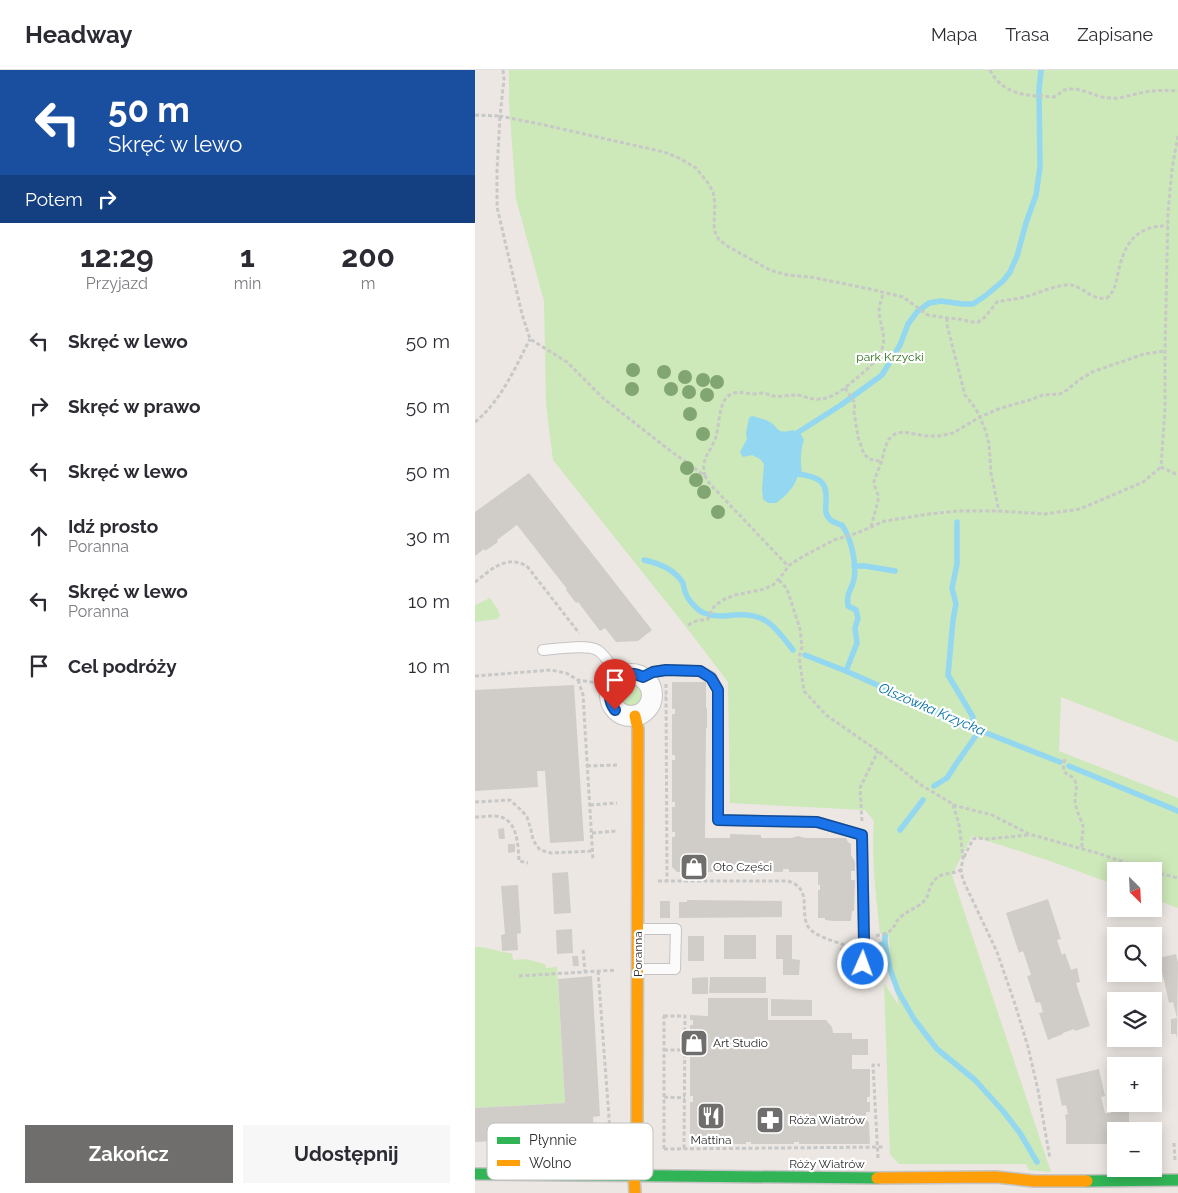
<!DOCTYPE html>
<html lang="pl">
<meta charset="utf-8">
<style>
body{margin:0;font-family:Raleway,sans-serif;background:#f7f7f7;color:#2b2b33;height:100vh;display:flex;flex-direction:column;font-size:19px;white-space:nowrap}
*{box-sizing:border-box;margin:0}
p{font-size:16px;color:#7c7c81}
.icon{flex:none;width:28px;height:28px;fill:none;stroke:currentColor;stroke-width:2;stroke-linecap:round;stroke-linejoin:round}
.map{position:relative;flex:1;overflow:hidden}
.sheet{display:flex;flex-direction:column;background:#fff;width:475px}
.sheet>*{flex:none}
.guide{background:#1a4fa0;color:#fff;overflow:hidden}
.needle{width:32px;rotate:156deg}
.controls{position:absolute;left:632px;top:792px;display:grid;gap:10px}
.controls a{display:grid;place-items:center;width:55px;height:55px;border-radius:0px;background:#fff;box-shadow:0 2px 12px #0003;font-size:25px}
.pin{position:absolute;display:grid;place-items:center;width:42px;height:42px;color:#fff;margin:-51px -21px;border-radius:50% 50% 50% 0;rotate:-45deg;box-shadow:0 0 5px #0007}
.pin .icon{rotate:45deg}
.me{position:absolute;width:55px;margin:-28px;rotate:2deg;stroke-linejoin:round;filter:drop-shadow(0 0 4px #0008)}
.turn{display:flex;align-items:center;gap:18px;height:105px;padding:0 25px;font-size:22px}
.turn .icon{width:65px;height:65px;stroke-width:2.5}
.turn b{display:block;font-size:35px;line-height:42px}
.then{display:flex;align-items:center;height:48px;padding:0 25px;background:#0003;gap:10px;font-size:19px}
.eta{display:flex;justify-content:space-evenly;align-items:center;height:85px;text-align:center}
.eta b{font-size:30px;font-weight:700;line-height:35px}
.action{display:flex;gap:10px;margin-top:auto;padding:10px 25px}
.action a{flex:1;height:58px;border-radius:0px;background:#706e6c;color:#fff;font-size:20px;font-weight:700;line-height:58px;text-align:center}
.action a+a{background:#f7f7f7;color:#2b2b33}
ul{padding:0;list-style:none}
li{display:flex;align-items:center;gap:15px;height:65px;padding:0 25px}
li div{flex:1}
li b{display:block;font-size:19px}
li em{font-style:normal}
header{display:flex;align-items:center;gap:30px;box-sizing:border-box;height:70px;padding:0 25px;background:#fff;border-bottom:1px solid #e1e1e2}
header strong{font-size:24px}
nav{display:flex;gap:28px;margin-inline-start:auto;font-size:18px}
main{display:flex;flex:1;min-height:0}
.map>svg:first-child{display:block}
</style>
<header>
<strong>Headway</strong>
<nav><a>Mapa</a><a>Trasa</a><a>Zapisane</a></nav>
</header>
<main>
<section class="sheet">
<div class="guide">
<div class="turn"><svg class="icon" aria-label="left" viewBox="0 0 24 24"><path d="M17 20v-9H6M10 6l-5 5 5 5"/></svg><div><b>50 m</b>Skręć w lewo</div></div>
<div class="then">Potem<svg class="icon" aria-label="right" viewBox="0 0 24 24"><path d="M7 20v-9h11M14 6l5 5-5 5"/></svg></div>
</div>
<div class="eta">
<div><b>12:29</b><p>Przyjazd</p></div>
<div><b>1</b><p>min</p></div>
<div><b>200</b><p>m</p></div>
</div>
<ul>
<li><svg class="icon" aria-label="left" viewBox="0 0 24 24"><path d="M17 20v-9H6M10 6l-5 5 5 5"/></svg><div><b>Skręć w lewo</b></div><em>50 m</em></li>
<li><svg class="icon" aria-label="right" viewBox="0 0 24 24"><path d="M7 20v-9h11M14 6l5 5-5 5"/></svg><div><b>Skręć w prawo</b></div><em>50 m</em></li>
<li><svg class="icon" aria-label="left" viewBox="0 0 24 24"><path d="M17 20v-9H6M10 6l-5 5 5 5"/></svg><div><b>Skręć w lewo</b></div><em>50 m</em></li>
<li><svg class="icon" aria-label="ahead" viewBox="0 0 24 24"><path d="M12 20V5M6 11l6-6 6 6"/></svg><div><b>Idź prosto</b><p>Poranna</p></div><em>30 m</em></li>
<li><svg class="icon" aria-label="left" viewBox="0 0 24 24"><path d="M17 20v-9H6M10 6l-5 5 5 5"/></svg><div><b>Skręć w lewo</b><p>Poranna</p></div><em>10 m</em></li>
<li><svg class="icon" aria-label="arrive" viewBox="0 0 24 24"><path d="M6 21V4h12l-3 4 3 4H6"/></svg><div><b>Cel podróży</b></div><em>10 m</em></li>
</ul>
<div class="action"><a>Zakończ</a><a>Udostępnij</a></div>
</section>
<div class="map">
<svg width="703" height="1123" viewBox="0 0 703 1123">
<rect width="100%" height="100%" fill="#ece7e2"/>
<!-- green -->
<g fill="#cde8b9">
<path d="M 34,0 L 703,0 L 703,672 L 586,627 L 584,681 L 703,728 L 703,838 L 679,829 L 679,801 L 641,801 L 641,815 L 572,790 L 497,766 L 477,805 L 576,1102 L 554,1100 L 551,1094 L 424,1094 L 415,1084 L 409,913 L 424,936 L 416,899 L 414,867 L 405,863 C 401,825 396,789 399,751 L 390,740 L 255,733 L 253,612 L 208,553 L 78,390 L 71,334 L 69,231 L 41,129 L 34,32 Z"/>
<path d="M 15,528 L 23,540 L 25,546 L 22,549 L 0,552 L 0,535 Z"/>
<circle cx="156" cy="625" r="14"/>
<path d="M 0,877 C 13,876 24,883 37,883 L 38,890 L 51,889 L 70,894 L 71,898 L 82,897 L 90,1033 L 0,1038 Z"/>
</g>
<!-- water -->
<path fill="#93d8f0" d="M 277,346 C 282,347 288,349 293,351 C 305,357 300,365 318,360 L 322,363 L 326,370 L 323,379 L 323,386 L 324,404 L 319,415 L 311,425 L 301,433 L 293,433 L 288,429 L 287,419 L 289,394 L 285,389 L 277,385 L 268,387 L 265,382 L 272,369 L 271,363 L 274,348 Z"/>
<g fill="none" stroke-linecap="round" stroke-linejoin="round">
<!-- stream -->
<g stroke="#93d8f0" stroke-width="5.5">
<path d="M 482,452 L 482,494 L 477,518 L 481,534 L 478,550 L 473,605 L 498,647 L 496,657"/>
<path d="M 169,490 C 183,493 200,500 208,513 C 209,516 209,521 211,524 C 213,530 223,541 229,543 C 239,547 249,546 259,545 C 291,542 300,557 318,580"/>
<path d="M 379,496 L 390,496 L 420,501"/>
<path d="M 330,585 L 371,601 L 496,657 L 585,692"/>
<path d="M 371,601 L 382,573 L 380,558 L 383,548 L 381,540 L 373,536 C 371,522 377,520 379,509 C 382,493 376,468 367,455 C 361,453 356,452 353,447 C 349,442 351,437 351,431 C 353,410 342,407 324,404 C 323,392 322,382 326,370 L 322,363 L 366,335 L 407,305 L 425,275 L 433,254 L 442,242 L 454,233 L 466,231 L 488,234 L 498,234 L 510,226 L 528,211 L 535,202 L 542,186 L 551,153 L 561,125 L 565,97 L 564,20 L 566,0"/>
<path d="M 594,696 L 703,741"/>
<path d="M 459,716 L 472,708 L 481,694 L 505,660"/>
<path d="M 425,760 L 448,730"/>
<path d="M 410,865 L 410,873 L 415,899 L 423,921 L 439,949 L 462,979 L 500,1010 L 528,1041 L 545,1063 L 562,1092"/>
<path d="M 402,876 L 410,873"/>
</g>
</g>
<!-- building -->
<g fill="#d0cdc9">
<path d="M 54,403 L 177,560 L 163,571 L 141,572 L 130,558 L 125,561 L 103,532 L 101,533 L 91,520 L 92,519 L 42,455 L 22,470 L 23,472 L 10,481 L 9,479 L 0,486 L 0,442 Z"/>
<path d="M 197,612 L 231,612 L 231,638 L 232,638 L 232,658 L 231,658 L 230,768 L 255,768 L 255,764 L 286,765 L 286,768 L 316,768 L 323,766 L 330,768 L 371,768 L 373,772 L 376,774 L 376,785 L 380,792 L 380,801 L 376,801 L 376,810 L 380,810 L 379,841 L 377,841 L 376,851 L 358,851 L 350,850 L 350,848 L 343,848 L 343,820 L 345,820 L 345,815 L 343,815 L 343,802 L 314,802 L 314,799 L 308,799 L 308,802 L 266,802 L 266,799 L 260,799 L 261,802 L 202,802 L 197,797 L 197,767 L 200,767 L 200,762 L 197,762 L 197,737 L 200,737 L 200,732 L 197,732 L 197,690 L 200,690 L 200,685 L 197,685 L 197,644 L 200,644 L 200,639 L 197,639 Z"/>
<path d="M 99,615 L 109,771 L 75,773 L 70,701 L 62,701 L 63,717 L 0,721 L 0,620 Z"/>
<path d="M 29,758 L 30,769 L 24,769 L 23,759 Z"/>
<path d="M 33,774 L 40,774 L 40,782 L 33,783 Z"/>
<path d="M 93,802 L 96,843 L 79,844 L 77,803 Z"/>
<path d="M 43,815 L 46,863 L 42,864 L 43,880 L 27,881 L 26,865 L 30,864 L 26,816 Z"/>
<path d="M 573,829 L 586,869 L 582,870 L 587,885 L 590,883 L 596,900 L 602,898 L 605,912 L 601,913 L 615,956 L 600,961 L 599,959 L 588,963 L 588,964 L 573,970 L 564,943 L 568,942 L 565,932 L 561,933 L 552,906 L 556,905 L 548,881 L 544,883 L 531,843 Z"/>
<path d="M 212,830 L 307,831 L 307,847 L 204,848 L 204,832 L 212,832 Z"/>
<rect x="185" y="831" width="10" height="17"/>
<path d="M 97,859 L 98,883 L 82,884 L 81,860 Z"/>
<rect x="249" y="865" width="32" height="24"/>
<path d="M 301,865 L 317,865 L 317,889 L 325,890 L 324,905 L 308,905 L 308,889 L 301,889 Z"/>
<rect x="213" y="866" width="16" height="25"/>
<path d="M 701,884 L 703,893 L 702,969 L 701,964 L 696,964 L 696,949 L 702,948 L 698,932 L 694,933 L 684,888 Z"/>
<path d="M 97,886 L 103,886 L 104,896 L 98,896 Z"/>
<path d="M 117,906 L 125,1046 L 118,1047 L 119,1065 L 0,1072 L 0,1038 L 90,1033 L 83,909 Z"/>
<path d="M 233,907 L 233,924 L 217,924 L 217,908 Z"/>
<path d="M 235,907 L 291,907 L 291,923 L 234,923 Z"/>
<path d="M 233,928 L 293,928 L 293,950 L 351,950 L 357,957 L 358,963 L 377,963 L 377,969 L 393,969 L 393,985 L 377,985 L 377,999 L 395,999 L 395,1027 L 392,1027 L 392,1032 L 395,1032 L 395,1042 L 391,1042 L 391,1049 L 394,1053 L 395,1074 L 324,1074 L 324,1072 L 319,1072 L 319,1074 L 276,1074 L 276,1072 L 271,1072 L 271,1074 L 215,1074 L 215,1032 L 218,1032 L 218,1026 L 215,1026 L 215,984 L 218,984 L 218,979 L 215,979 L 215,955 L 218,955 L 218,950 L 215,950 L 215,945 L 233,946 Z"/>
<path d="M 296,929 L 337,930 L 337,946 L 296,946 Z"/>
<path d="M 624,999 L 630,1026 L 626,1027 L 630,1043 L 636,1043 L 636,1040 L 654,1040 L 654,1061 L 641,1061 L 641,1074 L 591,1074 L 591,1051 L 590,1045 L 593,1044 L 591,1035 L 587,1036 L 581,1009 Z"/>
</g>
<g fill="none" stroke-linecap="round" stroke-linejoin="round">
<defs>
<g id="lane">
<path d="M 68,580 C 80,579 112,574 122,580 C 130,584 139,600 144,607"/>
<path d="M 168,607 L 178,602 L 191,600 L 225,601 L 236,607 L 243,620 L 243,750 L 342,752 L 387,765 L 389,871 L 388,894"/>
<path d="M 164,899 L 200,899 L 201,859 L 164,859"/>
</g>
<circle id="street" cx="156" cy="625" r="21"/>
<g id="fast">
<path d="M 0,1104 L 402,1108"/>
<path d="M 612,1111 L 703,1110"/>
</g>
<g id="slow">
<path d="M 160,646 L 163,659 L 162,1072 L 159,1106 L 160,1123"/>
<path d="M 402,1108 L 521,1107 L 559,1111 L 612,1111"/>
</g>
</defs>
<!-- lane casing -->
<use href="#lane" stroke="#c5c3c3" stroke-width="12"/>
<!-- street casing -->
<use href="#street" stroke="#c5c3c3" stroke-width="22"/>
<!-- fast casing -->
<use href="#fast" stroke="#c5c3c3" stroke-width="14"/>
<!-- slow casing -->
<use href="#slow" stroke="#c5c3c3" stroke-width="14"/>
<!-- path -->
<g stroke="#c8c8c8" stroke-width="3" stroke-dasharray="4 2.5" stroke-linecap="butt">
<path d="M 28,0 L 29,9 L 25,46 L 65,54 L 189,82 L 204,88 L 221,98 L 233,113 L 238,122 L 240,134 L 239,155 L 240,162 L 244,170 L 254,177 L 295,200 L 312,205 L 336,207 L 395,219 L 428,227 L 453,245 L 472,248 L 484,249 L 496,252 L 503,252 L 510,247 L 522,232 C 531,230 541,229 550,227 C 561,224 586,213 596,215 C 611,218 615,230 632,228 C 640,221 641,213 643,203 C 649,174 661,155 693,156"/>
<path d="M 515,0 C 525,20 545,26 566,26 C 570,26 574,27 578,27 C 584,26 587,19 594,19 C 610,18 621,28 635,28 C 645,29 655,25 665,23 C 678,20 690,20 703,21"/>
<path d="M 0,45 L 25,46 L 22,101 L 22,137 L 47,244 L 55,269 L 92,292 L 129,329 L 193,379 L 230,406 L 235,414 L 313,496"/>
<path d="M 703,66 L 697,99 L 693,143 L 690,281 L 690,339 L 686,397 L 703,405"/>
<path d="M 472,248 L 472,255 L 490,325 L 501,339 L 510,359 L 514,374 L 516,403 L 524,441"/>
<path d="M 370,318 L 380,333 L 379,342 L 383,367 L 389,384 L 394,389 L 404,391 L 407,390"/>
<path d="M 0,352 C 26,331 40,298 55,269"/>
<path d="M 230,406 C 225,389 236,381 241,367 C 244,355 244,335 252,327 C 260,320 268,323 277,324 C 281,324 285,323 288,323 C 292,323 295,326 299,326 C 307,327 315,325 322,325 C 329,326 337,330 344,329 C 359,329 372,316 383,307 C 391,300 399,294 404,285 C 414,269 405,258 404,241 C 404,235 407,229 408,223"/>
<path d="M 396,457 L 403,431 L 403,425 L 400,417 L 399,411 L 407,390 L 410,377 L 414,369 L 420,364 L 428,362 L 451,366 L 464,366 L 478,363 L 505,347 L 521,340 L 533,336 L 555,330 L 568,325 L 585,324 L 592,320 L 604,310 L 617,302 L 669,284 L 690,281"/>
<path d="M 304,510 L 312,519 L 325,559 L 327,577 L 324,587 L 329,621 L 351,645 L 403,681 L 446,715 L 478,734 L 484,754 L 488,788 L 486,800 L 488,810 L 522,882 L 540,934 L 553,977 L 563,1020 L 575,1089"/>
<path d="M 0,512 C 15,501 29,485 50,495 C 53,497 56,501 58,504 L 104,563"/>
<path d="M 213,555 L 221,551 L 233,549 L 237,539 L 242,534 L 248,530 L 260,525 L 290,519 L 298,515 L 309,503 L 313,496 L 327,487 L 359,470 L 382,463 L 410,451 L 454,444 L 483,441 L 524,441 L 570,444 L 605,439 L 668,412 L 686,397"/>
<path d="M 0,606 L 76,600 L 91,603 L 103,610 L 129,614 L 133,615"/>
<path d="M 103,610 L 108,625 L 118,790"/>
<path d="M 191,614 L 192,811"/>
<path d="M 177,625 L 191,626"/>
<path d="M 590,689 C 584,710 598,700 601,714 C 602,720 600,725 600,730 C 600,739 606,748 608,756 C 609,760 607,763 607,768 C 607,771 607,776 607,779"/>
<path d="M 112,696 L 142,695"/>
<path d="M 0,732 L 35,730 L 47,741 L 52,747 L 56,760 L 58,770 L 65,780 L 76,783 L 118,781"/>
<path d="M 115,735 L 142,733"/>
<path d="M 478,735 L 517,745 L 554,764 L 622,783 L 676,801"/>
<path d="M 0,747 C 7,747 14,746 20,746 C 43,747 43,775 44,791 L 53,793"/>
<path d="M 387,751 L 385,718 L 403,681"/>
<path d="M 117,763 L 141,761"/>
<path d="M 489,787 L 498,769 L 502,768 L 512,769 L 554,765"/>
<path d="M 679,802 L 703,808"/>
<path d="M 183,811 L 313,811 C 339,819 323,842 334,858 C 340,866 359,871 369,875 L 365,882"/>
<path d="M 401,866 C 406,864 412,864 415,861 C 419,857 420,855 422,851 C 424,848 428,845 431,843 C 437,839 445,836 450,830 C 455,824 453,818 458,812 C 466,801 476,805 486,800"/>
<path d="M 108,880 L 110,901"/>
<path d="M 123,901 L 136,1074"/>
<path d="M 44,906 L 141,900"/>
<path d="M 188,946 L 189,946 L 189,1079"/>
<path d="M 189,946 L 210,946 L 209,1080"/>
<path d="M 189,980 L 210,980"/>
<path d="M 189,1027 L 210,1028"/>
<path d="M 699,1073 L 700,1090"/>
<path d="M 189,1079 L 410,1077"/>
<path d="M 46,1080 L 127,1074"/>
<path d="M 128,1084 L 127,1074 L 136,1074"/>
<path d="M 403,1088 L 398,995 L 405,995"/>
</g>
<!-- lane -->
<use href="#lane" stroke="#fcfbfb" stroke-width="10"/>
<!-- street -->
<use href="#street" stroke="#fcfbfb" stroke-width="20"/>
<!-- fast -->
<use href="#fast" stroke="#30b455" stroke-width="11"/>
<!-- slow -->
<use href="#slow" stroke="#ff9f0a" stroke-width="11"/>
</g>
<!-- trees -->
<g fill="#81a672">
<circle cx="158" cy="300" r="7"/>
<circle cx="189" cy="302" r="7"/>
<circle cx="210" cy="307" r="7"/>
<circle cx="228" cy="310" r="7"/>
<circle cx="242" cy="312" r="7"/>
<circle cx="157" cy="319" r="7"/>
<circle cx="196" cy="319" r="7"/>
<circle cx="214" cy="322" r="7"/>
<circle cx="232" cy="325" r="7"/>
<circle cx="215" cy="344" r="7"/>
<circle cx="228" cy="364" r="7"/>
<circle cx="212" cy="398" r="7"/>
<circle cx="221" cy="410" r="7"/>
<circle cx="229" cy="422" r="7"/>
<circle cx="243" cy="442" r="7"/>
</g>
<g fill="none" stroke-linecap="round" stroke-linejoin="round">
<defs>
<path id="route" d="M 140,640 C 125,619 145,595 168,607 L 178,602 L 191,600 L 225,601 L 236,608 L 243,620 L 243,750 L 342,752 L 387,765 L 389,871 L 388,894"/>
</defs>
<!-- route casing -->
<use href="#route" stroke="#114b97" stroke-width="12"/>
<!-- route -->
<use href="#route" stroke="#1a73e8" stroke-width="9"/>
</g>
<!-- icons -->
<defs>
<symbol id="shop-square" viewBox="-11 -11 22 22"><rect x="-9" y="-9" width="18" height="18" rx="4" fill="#706e6c" stroke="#fff"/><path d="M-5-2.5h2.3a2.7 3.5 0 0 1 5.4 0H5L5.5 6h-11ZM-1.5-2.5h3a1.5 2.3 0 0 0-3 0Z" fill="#fff"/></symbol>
<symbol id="restaurant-square" viewBox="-11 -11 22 22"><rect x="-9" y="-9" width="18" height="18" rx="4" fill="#706e6c" stroke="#fff"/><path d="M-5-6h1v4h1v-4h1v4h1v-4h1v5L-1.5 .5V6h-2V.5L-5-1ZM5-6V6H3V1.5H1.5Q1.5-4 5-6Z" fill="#fff"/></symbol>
<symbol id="pharmacy-square" viewBox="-11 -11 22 22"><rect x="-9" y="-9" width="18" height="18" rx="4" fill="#706e6c" stroke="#fff"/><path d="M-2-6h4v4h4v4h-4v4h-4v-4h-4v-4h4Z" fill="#fff"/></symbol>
</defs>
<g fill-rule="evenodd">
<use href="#shop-square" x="203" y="781" width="32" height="32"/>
<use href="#shop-square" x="203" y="957" width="32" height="32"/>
<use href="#restaurant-square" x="220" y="1030" width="32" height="32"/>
<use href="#pharmacy-square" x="279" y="1034" width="32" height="32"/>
</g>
<g text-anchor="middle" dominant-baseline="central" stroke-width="4.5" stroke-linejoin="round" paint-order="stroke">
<!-- park labels -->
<g font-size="12" fill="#297016" stroke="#fff">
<text x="415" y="287">park Krzycki</text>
</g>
<!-- poi labels -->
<g font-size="12" fill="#2d2d2d" stroke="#fff" text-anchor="start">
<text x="238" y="797">Oto Części</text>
<text x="238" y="973">Art Studio</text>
<text x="314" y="1050">Róża Wiatrów</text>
<text x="236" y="1070" text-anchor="middle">Mattina</text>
</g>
<!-- street labels -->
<g font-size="12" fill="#2d2d2d" stroke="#fff">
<text transform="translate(163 884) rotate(-90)">Poranna</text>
<text x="352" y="1094">Róży Wiatrów</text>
</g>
<!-- water labels -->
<g font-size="14" font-style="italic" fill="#0570a8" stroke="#fff">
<text transform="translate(457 639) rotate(23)">Olszówka Krzycka</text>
</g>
</g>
<!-- legend -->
<rect x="12" y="1053" width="166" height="57" rx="8" fill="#fff" stroke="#c0c0c0" stroke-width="1"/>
<rect x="22" y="1067" width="23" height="7" fill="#30b455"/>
<rect x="22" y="1090" width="23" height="6" fill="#ff9f0a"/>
<g font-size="14" fill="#2d2d2d">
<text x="54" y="1075">Płynnie</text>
<text x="54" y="1098">Wolno</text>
</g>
</svg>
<div class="controls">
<a><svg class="needle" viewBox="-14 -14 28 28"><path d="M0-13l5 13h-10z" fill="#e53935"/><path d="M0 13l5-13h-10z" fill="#7c7c81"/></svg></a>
<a><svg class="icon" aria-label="search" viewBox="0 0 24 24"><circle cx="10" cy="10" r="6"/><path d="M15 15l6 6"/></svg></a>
<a><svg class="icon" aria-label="layers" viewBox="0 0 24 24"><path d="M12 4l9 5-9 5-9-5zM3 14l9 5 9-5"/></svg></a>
<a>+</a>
<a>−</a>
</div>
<div class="pin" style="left:140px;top:640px;background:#d93025"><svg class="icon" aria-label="arrive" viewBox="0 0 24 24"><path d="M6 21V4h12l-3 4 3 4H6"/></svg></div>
<svg class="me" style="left:388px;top:894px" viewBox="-20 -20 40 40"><circle r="17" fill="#1a73e8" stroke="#fff" stroke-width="3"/><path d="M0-11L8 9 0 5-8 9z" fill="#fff"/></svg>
</div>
</main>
